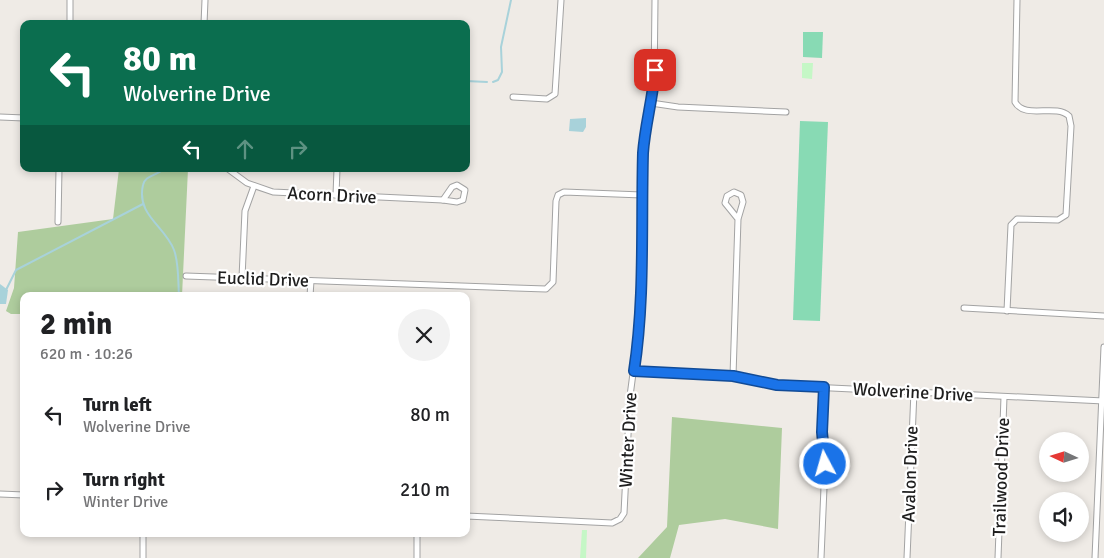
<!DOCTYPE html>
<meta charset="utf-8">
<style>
body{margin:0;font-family:Signika,sans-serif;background:#f2f2f2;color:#202124;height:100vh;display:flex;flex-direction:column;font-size:19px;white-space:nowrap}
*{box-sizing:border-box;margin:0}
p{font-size:16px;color:#757577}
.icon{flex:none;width:28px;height:28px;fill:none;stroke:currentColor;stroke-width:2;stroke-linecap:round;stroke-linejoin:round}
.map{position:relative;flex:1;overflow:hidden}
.sheet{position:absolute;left:20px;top:292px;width:450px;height:245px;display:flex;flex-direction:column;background:#fff;border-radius:10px;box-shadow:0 2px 8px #0003}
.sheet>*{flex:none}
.guide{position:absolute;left:20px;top:20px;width:450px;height:152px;border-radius:10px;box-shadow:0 2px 8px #0003;background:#0b6e4f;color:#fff;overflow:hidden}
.needle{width:32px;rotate:274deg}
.fabs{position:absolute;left:1039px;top:432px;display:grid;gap:10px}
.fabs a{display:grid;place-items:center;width:50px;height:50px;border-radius:50%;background:#fff;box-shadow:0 2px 8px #0003;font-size:25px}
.pin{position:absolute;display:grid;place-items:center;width:42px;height:42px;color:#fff;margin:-21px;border-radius:10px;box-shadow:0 2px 8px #0006}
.me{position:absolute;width:55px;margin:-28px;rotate:354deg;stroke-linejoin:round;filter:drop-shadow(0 0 4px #0008)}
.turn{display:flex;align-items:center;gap:18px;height:105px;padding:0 20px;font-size:22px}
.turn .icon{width:65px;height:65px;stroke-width:2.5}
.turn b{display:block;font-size:35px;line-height:42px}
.lanes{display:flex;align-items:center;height:48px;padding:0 20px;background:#0003;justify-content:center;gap:25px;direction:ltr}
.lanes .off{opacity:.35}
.round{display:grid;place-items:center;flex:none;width:52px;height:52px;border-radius:26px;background:#f2f2f2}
.summary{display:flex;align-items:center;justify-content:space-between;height:85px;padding:0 20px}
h1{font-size:30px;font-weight:700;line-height:38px}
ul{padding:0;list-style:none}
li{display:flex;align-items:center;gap:15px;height:75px;padding:0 20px}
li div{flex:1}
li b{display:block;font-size:19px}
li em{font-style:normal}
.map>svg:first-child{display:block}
</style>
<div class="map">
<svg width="1104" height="558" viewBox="0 0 1104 558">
<rect width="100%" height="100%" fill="#efebe6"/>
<!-- forest -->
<g fill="#aecc9d">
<path d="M 119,169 L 188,169 L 182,296 L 24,296 L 24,314 L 11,314 L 6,311 L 14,288 L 18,232 L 113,219 Z"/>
<path d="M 672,417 L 782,428 L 778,529 L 725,519 L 679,525 L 670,558 L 638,558 L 667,527 Z"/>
</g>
<!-- park -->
<g fill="#c5f7c6">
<path d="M 802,63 L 813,63 L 812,79 L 802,78 Z"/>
<path d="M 582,530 L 587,530 L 586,558 L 580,558 Z"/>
</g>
<!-- pitch -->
<g fill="#88dab4">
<path d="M 803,32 L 823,32 L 822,58 L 803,57 Z"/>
<path d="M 800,121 L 828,122 L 820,321 L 793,320 Z"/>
</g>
<!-- water -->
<g fill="#a8d2da">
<path d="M 586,118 L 586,127 L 583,132 L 569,131 L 570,119 Z"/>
<path d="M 0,284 L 8,290 L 6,304 L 0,304 Z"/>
</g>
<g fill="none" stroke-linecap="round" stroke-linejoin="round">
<!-- stream -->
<g stroke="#a8d2da" stroke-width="2">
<path d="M 466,81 L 487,82"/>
<path d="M 493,82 L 498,80 L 502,72 L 501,47 L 511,0"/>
<path d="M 163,169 C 157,176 145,175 143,185 C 136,215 165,226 174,250 C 179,263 178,282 179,296"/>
<path d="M 6,290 L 16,270 L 143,204"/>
</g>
<defs>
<g id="minor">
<path d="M 70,24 L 70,0"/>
<path d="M 204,24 L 205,0"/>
<path d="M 513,97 L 547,99 L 555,94 L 561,0"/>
<path d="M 651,103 L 678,107 L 786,112"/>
<path d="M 0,117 L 24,118"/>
<path d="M 228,169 L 247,183 L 273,192 L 443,200"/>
<path d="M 457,185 L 465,190 L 463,200 L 457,202 L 443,200 L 452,187 Z"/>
<path d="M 336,195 L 337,169"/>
<path d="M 58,222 L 59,169"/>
<path d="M 186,276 L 546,289 L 553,282 L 556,201 L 558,195 L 564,192 L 642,195"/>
<path d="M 242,278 L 245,211 L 254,186"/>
<path d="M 310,296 L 311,281"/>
<path d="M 964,308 L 1104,316"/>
<path d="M 1007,311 L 1011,225 L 1017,219 L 1058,220 L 1066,215 L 1071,126 L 1069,116 C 1055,103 1025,120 1015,102 L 1017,0"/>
<path d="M 633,371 L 733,376 L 790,386 L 1104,401"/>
<path d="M 733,376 L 738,219 L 743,202 L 741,195 L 734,192 L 727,196 L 725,203 L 738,219"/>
<path d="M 0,494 L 24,495"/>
<path d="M 466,516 L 612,523 L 620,519 L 624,513 L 630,396 L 639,328 L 644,144 L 654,89 L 655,0"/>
<path d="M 143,558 L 143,534"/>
<path d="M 417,558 L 417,534"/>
<path d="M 821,558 L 825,464 L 822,432 L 824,387"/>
<path d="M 907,558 L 914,391"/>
<path d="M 998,558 L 1004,397"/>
<path d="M 1095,558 L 1104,347"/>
</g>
</defs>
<!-- minor casing -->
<use href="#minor" stroke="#a3a3a3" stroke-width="7"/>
<!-- minor -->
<use href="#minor" stroke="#fff" stroke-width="5"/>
</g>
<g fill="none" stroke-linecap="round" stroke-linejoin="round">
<defs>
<path id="route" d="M 655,70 C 653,98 645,125 643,153 C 641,225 645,299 634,371 L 733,376 L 777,385 L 824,387 L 822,432 L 825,464"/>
</defs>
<!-- route casing -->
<use href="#route" stroke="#114b97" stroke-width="12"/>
<!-- route -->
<use href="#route" stroke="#1a73e8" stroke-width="9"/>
</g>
<g text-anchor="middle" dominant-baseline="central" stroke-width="4.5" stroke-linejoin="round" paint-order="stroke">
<!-- street labels -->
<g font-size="18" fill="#1f1f1f" stroke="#fff">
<text transform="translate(332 195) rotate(3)">Acorn Drive</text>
<text transform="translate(263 279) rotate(2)">Euclid Drive</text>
<text transform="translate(913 392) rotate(3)">Wolverine Drive</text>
<text transform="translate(628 440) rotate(-87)">Winter Drive</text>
<text transform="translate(910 474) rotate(-88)">Avalon Drive</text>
<text transform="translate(1001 477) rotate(-88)">Trailwood Drive</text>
</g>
</g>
</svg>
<div class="fabs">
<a><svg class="needle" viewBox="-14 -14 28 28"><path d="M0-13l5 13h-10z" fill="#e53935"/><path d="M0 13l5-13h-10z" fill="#757577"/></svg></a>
<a><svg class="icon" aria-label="sound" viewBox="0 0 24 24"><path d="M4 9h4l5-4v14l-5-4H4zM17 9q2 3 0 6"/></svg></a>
</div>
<div class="pin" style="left:655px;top:70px;background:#d93025"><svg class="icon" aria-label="arrive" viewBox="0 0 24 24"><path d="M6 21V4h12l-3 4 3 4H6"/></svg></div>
<svg class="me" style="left:825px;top:464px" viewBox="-20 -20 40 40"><circle r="17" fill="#1a73e8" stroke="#fff" stroke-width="3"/><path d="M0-11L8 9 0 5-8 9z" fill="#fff"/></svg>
<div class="guide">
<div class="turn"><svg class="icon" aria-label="left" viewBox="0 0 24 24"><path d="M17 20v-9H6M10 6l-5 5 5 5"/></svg><div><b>80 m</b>Wolverine Drive</div></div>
<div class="lanes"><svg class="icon" aria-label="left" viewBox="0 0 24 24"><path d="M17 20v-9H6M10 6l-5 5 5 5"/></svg><svg class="icon off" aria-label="ahead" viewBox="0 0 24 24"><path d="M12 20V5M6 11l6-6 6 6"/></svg><svg class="icon off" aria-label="right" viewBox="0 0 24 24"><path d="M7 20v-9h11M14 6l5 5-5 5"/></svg></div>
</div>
<section class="sheet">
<div class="summary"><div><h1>2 min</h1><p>620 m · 10:26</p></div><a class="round"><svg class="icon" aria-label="close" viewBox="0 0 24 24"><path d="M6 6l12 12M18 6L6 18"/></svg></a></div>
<ul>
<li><svg class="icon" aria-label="left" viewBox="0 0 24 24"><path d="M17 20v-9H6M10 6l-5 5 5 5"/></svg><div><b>Turn left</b><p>Wolverine Drive</p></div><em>80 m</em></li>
<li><svg class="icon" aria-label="right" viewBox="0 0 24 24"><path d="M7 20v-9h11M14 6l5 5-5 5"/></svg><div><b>Turn right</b><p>Winter Drive</p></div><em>210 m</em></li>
</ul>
</section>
</div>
